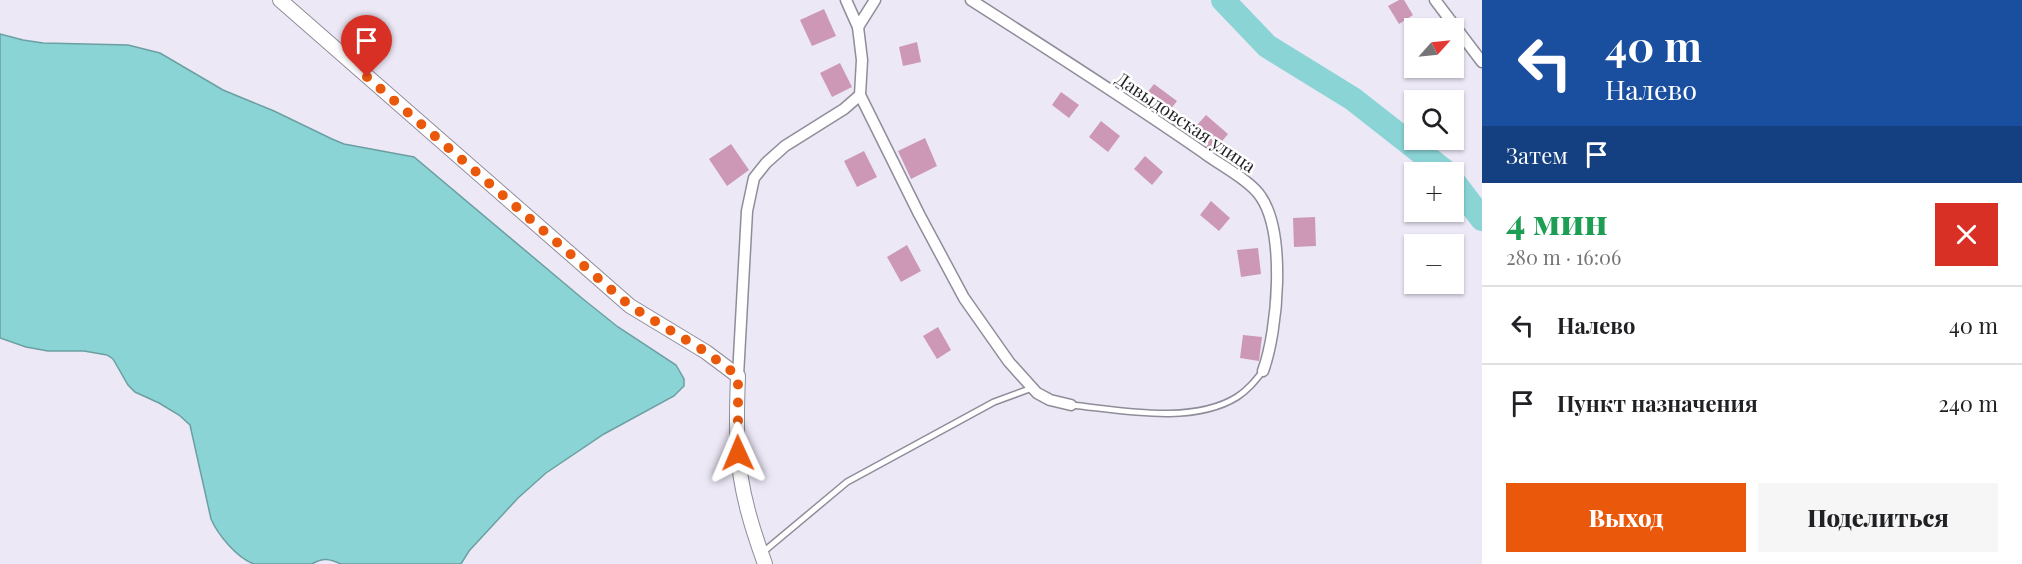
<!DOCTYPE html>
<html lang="ru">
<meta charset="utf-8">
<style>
body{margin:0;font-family:"Playfair Display",serif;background:#f6f6f6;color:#202124;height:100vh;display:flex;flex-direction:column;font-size:22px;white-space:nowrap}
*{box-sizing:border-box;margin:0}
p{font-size:20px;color:#757577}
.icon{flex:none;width:33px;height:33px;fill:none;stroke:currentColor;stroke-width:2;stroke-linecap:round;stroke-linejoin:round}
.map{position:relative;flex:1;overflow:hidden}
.drawer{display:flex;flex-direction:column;background:#fff;width:540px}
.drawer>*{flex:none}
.top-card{background:#1a4fa0;color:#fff;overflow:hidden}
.needle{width:39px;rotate:63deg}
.tools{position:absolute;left:1404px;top:18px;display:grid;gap:12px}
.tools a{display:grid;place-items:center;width:60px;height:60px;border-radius:0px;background:#fff;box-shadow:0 2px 4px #0004;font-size:30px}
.pin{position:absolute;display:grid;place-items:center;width:51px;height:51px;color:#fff;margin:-62px -26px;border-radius:50% 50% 50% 0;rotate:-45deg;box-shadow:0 0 6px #0007}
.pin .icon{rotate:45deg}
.me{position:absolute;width:66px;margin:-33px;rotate:359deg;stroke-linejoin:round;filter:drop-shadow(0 0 4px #0008)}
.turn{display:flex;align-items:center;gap:21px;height:126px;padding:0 24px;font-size:27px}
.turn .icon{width:78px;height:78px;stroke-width:2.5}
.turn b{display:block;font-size:42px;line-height:51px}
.then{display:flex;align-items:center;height:57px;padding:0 24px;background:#0003;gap:12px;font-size:22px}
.round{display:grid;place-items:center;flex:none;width:63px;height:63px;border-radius:0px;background:#f6f6f6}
.head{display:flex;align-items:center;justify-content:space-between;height:102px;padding:0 24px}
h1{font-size:36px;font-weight:800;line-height:45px;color:#1e9e55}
.button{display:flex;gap:12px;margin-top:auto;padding:12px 24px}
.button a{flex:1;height:69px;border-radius:0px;background:#ea580c;color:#fff;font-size:24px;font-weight:800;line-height:69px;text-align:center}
.button a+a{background:#f6f6f6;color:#202124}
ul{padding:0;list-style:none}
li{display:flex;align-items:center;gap:18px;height:78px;padding:0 24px;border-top:2px solid #e0e0e0}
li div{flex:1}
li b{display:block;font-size:22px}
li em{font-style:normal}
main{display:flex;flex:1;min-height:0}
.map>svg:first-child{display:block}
</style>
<main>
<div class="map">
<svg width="1482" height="564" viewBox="0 0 1482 564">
<rect width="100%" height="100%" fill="#ece8f6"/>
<!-- water -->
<path fill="#8bd4d6" stroke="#6c9fa2" stroke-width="1.5" d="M 0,34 L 23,40 L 43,43 L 128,45 L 160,53 L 223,90 L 274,111 L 332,139 L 344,144 L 414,157 L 583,299 L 618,327 L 676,365 L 684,379 L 684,386 L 674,396 L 604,434 L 546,473 L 518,498 L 469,551 L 461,564 L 341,564 C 330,559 323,557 312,564 C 298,564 266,564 254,564 C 237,558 218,535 211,519 L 190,425 L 179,415 L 159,403 L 135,392 L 128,385 L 113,359 L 107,355 L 84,351 L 48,351 L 26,347 L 0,338 Z"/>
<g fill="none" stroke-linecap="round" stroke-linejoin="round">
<!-- river -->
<g stroke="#8bd4d6" stroke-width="24">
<path d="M 1223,0 L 1267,46 L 1353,99 L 1446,172"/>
<path d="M 1454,182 L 1482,219"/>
</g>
</g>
<!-- building -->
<g fill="#cc98b5">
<path d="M 1399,0 L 1404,0 L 1413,15 L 1399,24 L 1388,6 Z"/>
<path d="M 824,9 L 836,36 L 812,46 L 800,20 Z"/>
<path d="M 917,42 L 921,62 L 903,66 L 899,47 Z"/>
<path d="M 840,63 L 852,87 L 832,97 L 820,73 Z"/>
<path d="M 1154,84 L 1177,101 L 1163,119 L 1140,102 Z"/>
<path d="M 1061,92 L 1079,105 L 1069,118 L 1052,105 Z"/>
<path d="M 1206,115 L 1228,134 L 1213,152 L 1190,133 Z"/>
<path d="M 1101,121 L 1120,136 L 1108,152 L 1089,137 Z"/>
<path d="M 925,138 L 937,166 L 911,179 L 898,151 Z"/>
<path d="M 731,144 L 749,170 L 727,186 L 709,159 Z"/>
<path d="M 864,151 L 877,177 L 857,187 L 844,161 Z"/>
<path d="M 1145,156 L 1163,172 L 1152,185 L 1134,169 Z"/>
<path d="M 1211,201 L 1230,218 L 1219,231 L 1200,215 Z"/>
<path d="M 1315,217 L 1316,246 L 1294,247 L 1293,218 Z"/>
<path d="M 907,245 L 921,271 L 901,282 L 887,257 Z"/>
<path d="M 1258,248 L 1261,274 L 1241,277 L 1237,250 Z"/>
<path d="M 938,327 L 951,350 L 937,359 L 923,336 Z"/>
<path d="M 1243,335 L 1262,337 L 1259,361 L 1240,358 Z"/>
</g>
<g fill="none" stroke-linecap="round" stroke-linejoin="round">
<defs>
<g id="service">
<path d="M 1071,405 C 1121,410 1192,425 1237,397 C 1248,390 1255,381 1263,371"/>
<path d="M 762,553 L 847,482 L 994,402 L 1032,388"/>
</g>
<g id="minor">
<path d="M 846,0 L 858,27 L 875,0"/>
<path d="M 971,0 C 1049,50 1128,100 1204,153 C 1220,165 1251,181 1261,197 C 1286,234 1278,330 1263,371"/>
<path d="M 1435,0 L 1482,62"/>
<path d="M 858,27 L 862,60 L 860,95 L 919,214 L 964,298 L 1009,362 L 1037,393 L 1050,400 L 1071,405"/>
<path d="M 738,376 L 747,211 L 754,178 L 766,163 L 785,146 L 844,109 L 860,95"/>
</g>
<path id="tertiary" d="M 280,0 L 630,306 L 706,352 L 738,376 C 737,401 736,426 738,451 C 740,490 752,528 765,564"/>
</defs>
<!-- service casing -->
<use href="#service" stroke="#908c99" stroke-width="8"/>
<!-- minor casing -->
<use href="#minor" stroke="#908c99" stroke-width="13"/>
<!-- tertiary casing -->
<use href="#tertiary" stroke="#908c99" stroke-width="16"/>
<!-- service -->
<use href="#service" stroke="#fff" stroke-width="5"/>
<!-- minor -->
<use href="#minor" stroke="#fff" stroke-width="10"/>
<!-- tertiary -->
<use href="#tertiary" stroke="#fff" stroke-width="14"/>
</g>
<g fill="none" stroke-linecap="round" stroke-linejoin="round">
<!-- route -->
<path stroke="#ea580c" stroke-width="10" stroke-dasharray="0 18" d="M 367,77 L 630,306 L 706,352 L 738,376 L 738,453"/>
</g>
<g text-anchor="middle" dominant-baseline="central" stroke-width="5" stroke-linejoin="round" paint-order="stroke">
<!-- street labels -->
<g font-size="18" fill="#242328" stroke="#fff">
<text transform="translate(1186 122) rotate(34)">Давыдовская улица</text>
</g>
</g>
</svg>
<div class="tools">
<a><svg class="needle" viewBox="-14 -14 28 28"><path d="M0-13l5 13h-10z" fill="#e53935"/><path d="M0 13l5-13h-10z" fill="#757577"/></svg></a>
<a><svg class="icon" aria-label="search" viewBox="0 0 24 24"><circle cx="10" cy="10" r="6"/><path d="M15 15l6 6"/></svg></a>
<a>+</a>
<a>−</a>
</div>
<div class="pin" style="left:367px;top:77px;background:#d93025"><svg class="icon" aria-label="arrive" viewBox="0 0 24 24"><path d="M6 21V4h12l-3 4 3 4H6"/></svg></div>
<svg class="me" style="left:738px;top:453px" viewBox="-20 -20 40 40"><path d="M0-17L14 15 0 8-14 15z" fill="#ea580c" stroke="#fff" stroke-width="4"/></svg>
</div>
<section class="drawer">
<div class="top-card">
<div class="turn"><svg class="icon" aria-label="left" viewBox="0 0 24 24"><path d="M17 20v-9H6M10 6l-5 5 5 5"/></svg><div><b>40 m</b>Налево</div></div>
<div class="then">Затем<svg class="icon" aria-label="arrive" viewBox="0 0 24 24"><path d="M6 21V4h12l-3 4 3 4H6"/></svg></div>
</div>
<div class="head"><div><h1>4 мин</h1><p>280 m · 16:06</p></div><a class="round" style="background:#d93025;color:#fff"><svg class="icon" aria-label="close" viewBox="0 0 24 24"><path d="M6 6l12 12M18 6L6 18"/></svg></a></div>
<ul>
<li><svg class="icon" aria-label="left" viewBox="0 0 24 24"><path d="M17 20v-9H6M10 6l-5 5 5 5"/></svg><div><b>Налево</b></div><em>40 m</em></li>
<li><svg class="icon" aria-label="arrive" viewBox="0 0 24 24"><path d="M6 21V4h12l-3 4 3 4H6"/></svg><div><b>Пункт назначения</b></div><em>240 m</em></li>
</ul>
<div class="button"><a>Выход</a><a>Поделиться</a></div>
</section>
</main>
